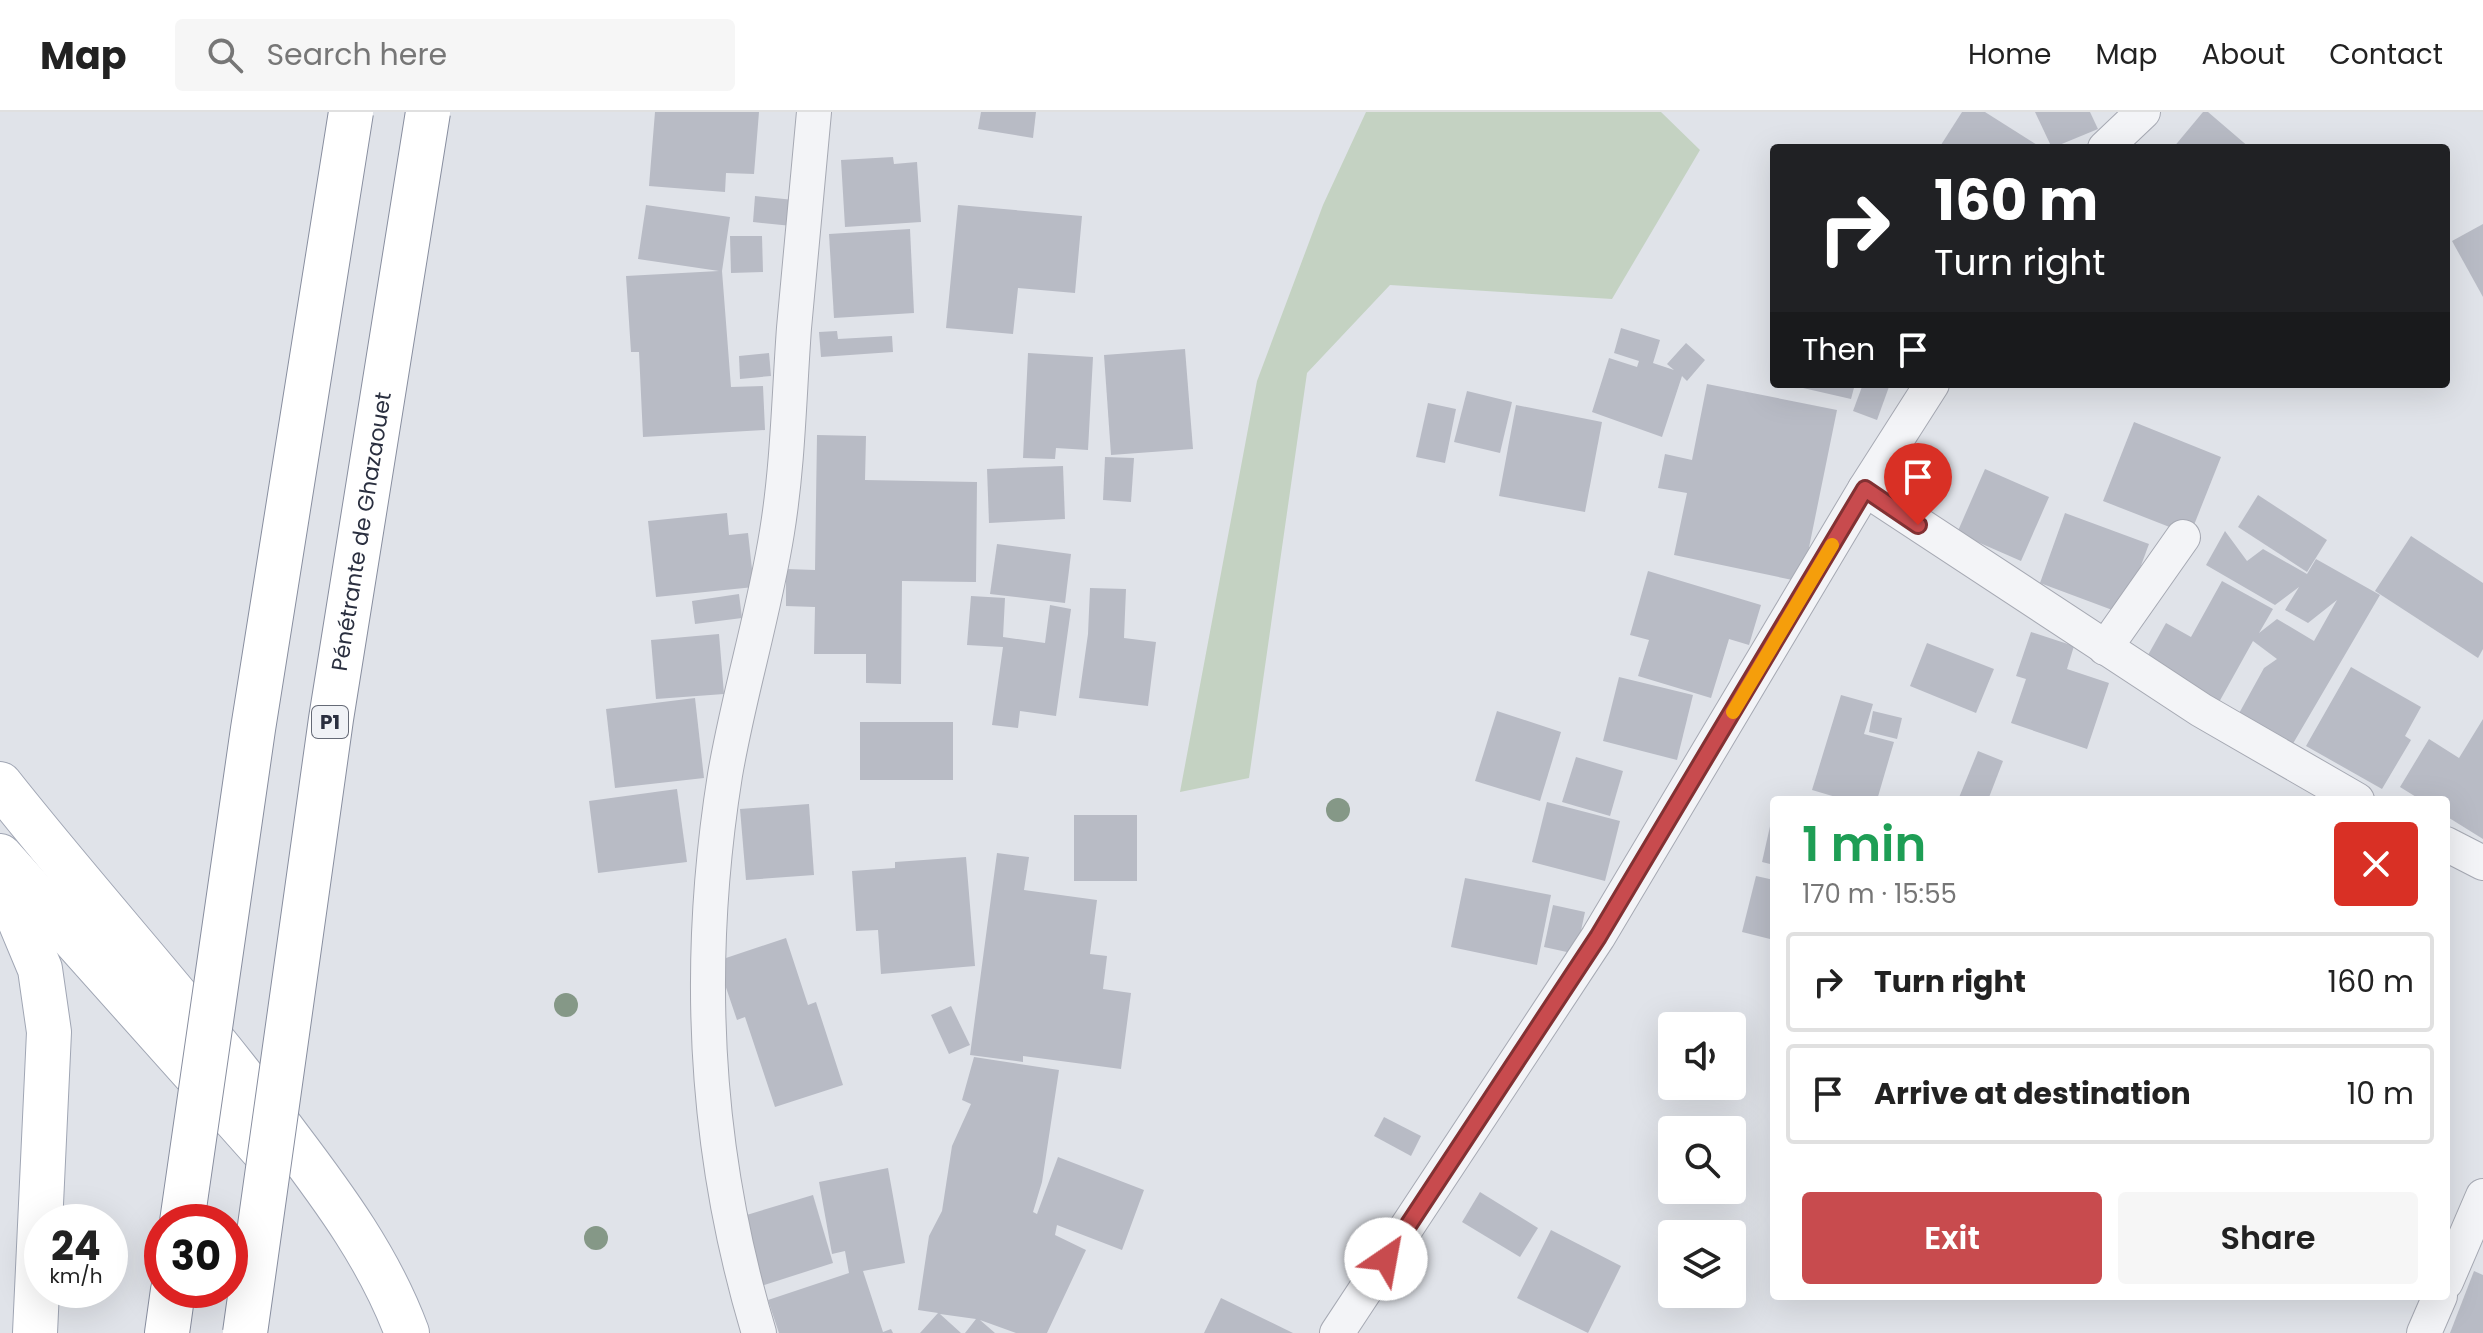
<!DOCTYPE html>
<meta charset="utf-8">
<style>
body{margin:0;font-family:Poppins,sans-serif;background:#f6f6f6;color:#222;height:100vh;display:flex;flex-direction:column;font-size:30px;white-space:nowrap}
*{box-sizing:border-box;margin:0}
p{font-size:26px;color:#767676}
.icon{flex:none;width:44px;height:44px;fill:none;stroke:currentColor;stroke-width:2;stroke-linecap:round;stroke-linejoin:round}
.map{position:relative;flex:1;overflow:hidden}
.sheet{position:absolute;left:1770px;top:684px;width:680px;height:504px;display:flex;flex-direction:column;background:#fff;border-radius:8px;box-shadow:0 8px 32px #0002}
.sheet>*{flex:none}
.banner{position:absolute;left:1770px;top:32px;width:680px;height:244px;border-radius:8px;box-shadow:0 8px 32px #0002;background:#202124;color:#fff;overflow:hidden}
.controls{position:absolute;left:1658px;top:900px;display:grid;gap:16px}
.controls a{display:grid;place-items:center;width:88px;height:88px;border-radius:8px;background:#fff;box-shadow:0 8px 32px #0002;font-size:40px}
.speed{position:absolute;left:24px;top:1092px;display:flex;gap:16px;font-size:40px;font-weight:700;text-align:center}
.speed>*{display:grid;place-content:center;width:104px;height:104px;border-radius:50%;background:#fff;box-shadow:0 8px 32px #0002;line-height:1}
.speed small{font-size:20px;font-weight:400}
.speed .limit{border:12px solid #d22;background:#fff;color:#111}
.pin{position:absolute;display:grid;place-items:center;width:68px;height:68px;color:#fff;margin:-82px -34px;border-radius:50% 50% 50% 0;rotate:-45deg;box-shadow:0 0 8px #0007}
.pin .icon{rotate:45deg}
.me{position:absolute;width:88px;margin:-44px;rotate:33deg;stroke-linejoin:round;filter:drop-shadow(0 0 6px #0008)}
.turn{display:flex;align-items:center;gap:28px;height:168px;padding:0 32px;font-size:36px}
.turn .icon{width:104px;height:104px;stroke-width:2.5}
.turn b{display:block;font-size:56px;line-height:68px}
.then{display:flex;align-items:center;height:76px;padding:0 32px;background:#0003;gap:16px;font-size:30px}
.round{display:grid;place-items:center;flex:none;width:84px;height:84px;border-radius:8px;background:#f6f6f6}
.summary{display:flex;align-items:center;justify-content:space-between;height:136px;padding:0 32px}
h1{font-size:48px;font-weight:600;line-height:60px;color:#1e9e55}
.primary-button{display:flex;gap:16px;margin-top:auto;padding:16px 32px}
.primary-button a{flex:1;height:92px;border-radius:8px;background:#c84b4e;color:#fff;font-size:32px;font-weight:600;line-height:92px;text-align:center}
.primary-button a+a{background:#f6f6f6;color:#222}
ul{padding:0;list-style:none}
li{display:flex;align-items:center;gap:24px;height:100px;margin:0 16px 12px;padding:0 16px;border:4px solid #e0e0e0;border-radius:8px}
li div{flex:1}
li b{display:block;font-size:30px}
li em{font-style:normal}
header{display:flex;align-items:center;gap:48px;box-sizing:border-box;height:112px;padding:0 40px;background:#fff;border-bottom:2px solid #e0e0e0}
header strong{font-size:38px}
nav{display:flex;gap:44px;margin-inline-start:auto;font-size:28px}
.search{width:560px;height:72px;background:#f6f6f6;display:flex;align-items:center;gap:20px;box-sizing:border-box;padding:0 28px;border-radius:8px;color:#767676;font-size:30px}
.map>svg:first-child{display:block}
</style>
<header>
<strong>Map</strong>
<div class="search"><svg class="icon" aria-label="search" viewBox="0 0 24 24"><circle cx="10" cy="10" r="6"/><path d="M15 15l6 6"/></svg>Search here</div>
<nav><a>Home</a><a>Map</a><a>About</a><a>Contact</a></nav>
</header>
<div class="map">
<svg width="2483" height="1221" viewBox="0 0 2483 1221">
<rect width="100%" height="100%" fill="#e0e3e9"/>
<!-- green -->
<path fill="#c4d2c2" d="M 1366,0 L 1661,0 L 1700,38 L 1612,187 L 1390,173 L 1307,261 L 1249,666 L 1180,680 L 1257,269 L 1323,93 Z"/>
<!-- building -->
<g fill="#b8bbc5">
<path d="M 655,0 L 759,0 L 754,62 L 726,61 L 725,80 L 649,74 Z"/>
<path d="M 981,0 L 1036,0 L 1033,26 L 978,17 Z"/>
<path d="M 1962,0 L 1985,0 L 2042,36 L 1939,36 Z"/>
<path d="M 2035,0 L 2090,0 L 2098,17 L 2052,36 Z"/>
<path d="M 2203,0 L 2208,0 L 2250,36 L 2173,36 Z"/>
<path d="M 893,45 L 894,52 L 917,50 L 921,110 L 845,115 L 841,48 Z"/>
<path d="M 755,84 L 794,88 L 792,114 L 753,110 Z"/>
<path d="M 646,93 L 730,105 L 722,159 L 731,275 L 763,274 L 765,318 L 643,325 L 639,240 L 631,240 L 626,164 L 719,159 L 638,147 Z"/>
<path d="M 958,93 L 1082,104 L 1075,181 L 1018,176 L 1013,222 L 946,216 Z"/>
<path d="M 2483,112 L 2483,185 L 2452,129 Z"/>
<path d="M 910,117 L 914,201 L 834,206 L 829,122 Z"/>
<path d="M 730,124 L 762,124 L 763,160 L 731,161 Z"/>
<path d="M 1621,216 L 1660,228 L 1653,251 L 1674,258 L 1667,252 L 1686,231 L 1705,248 L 1687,269 L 1682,264 L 1662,325 L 1592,300 L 1609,246 L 1637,255 L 1639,249 L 1614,241 Z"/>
<path d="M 837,219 L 838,227 L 892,224 L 893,240 L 821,245 L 819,220 Z"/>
<path d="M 1185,237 L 1193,337 L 1111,343 L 1104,243 Z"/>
<path d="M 769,241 L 771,264 L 740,267 L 739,244 Z"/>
<path d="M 1028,241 L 1093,245 L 1088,338 L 1056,336 L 1055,347 L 1023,346 Z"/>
<path d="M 1707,272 L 1837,298 L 1802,470 L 1674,443 L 1687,381 L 1658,376 L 1665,342 L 1692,348 Z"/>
<path d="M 1804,272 L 1855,272 L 1851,287 L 1803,276 Z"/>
<path d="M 1863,272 L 1890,272 L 1877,308 L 1853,299 Z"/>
<path d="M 1467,279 L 1512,290 L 1500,341 L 1454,330 Z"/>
<path d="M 1428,291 L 1456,297 L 1445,351 L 1416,345 Z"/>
<path d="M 1516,293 L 1602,310 L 1585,400 L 1499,384 Z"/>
<path d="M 2134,310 L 2221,345 L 2190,423 L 2103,389 Z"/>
<path d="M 817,323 L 866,324 L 865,368 L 977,370 L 976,470 L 902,469 L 901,572 L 866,571 L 866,542 L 814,542 L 815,495 L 786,494 L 786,457 L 815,458 Z"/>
<path d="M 1105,345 L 1134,346 L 1131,390 L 1103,388 Z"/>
<path d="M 1063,354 L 1065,407 L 989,411 L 987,357 Z"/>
<path d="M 1985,357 L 2049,385 L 2021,449 L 1957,421 Z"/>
<path d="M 2258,383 L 2327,428 L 2307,460 L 2238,415 Z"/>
<path d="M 727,401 L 729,423 L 748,421 L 754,475 L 656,485 L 648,409 Z"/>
<path d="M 2065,401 L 2149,432 L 2123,502 L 2040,471 Z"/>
<path d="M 2225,419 L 2247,449 L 2263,437 L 2307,462 L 2316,447 L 2380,483 L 2291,635 L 2237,605 L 2264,556 L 2277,547 L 2253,529 L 2213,601 L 2139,559 L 2166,511 L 2191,525 L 2222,469 L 2273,497 L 2259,521 L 2277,507 L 2314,529 L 2337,488 L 2308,511 L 2285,498 L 2299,475 L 2275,493 L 2206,453 Z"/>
<path d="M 2411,424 L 2483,471 L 2483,537 L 2478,546 L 2375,479 Z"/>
<path d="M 997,432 L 1071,442 L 1065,491 L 990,482 Z"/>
<path d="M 1648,459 L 1761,493 L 1749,533 L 1729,527 L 1711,586 L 1638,564 L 1649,528 L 1630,523 Z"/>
<path d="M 1090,476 L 1126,477 L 1124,526 L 1156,530 L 1148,594 L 1079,586 L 1088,522 Z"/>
<path d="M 739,482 L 742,506 L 695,512 L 692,489 Z"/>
<path d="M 971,484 L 1005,486 L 1003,525 L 1045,531 L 1050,493 L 1071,497 L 1056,604 L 1020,599 L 1018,616 L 992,613 L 1003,535 L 967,533 Z"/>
<path d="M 2031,520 L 2074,534 L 2067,557 L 2109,571 L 2087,637 L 2011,611 L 2026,567 L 2016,564 Z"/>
<path d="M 719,522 L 724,582 L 656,587 L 651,528 Z"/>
<path d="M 1927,531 L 1994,557 L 1976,601 L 1910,574 Z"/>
<path d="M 2351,555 L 2421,595 L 2405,624 L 2411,628 L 2382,677 L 2306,634 Z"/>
<path d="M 1619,565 L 1693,583 L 1677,648 L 1603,629 Z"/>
<path d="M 1841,583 L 1873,592 L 1864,622 L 1894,630 L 1877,688 L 1846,688 L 1812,678 Z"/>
<path d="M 695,586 L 704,666 L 615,676 L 606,597 Z"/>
<path d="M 1497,599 L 1561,620 L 1540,689 L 1475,669 Z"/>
<path d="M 1873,599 L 1902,606 L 1897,627 L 1869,620 Z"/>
<path d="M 2483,607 L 2483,727 L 2446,704 L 2446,688 L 2421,688 L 2400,675 L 2429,627 L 2459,646 Z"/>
<rect x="860" y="610" width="93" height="58"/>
<path d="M 1978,639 L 2003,649 L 1988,688 L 1958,688 Z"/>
<path d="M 1576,645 L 1623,659 L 1610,704 L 1562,690 Z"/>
<path d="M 677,677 L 687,750 L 598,761 L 589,689 Z"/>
<path d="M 1547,690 L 1620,709 L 1605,769 L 1532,750 Z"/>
<path d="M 809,692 L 814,763 L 746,768 L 740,697 Z"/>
<path d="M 1773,701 L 1774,702 L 1774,753 L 1762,750 Z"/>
<rect x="1074" y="703" width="63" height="66"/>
<path d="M 997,741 L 1029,745 L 1024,778 L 1097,788 L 1090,842 L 1107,844 L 1103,877 L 1131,881 L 1121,957 L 1023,944 L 1023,950 L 970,943 Z"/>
<path d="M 966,745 L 975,854 L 881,862 L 878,818 L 856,819 L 852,759 L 895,756 L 895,750 Z"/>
<path d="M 1756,764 L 1774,768 L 1774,828 L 1742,820 Z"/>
<path d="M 1465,766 L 1551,783 L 1537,853 L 1451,835 Z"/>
<path d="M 1553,793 L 1585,800 L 1576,842 L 1544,835 Z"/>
<path d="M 786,826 L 808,893 L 816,890 L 843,973 L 775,995 L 745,905 L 737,908 L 717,849 Z"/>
<path d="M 951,894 L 970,933 L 949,942 L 931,903 Z"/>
<path d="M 974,945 L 1059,958 L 1042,1070 L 1033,1100 L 1037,1102 L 1058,1045 L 1144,1078 L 1122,1138 L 1057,1113 L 1055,1123 L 1086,1138 L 1047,1221 L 1016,1221 L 980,1208 L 995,1221 L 965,1221 L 976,1207 L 940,1202 L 961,1221 L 920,1221 L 938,1201 L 918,1198 L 929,1124 L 942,1099 L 952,1034 L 971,992 L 962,988 Z"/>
<path d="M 1384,1005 L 1421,1024 L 1411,1044 L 1374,1024 Z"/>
<path d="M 888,1056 L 905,1151 L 863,1159 L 883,1220 L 891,1217 L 893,1221 L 779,1221 L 768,1188 L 849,1161 L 845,1139 L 832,1142 L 819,1070 Z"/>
<path d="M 1480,1080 L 1538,1116 L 1520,1145 L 1462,1110 Z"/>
<path d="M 813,1083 L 833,1151 L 761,1174 L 740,1105 Z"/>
<path d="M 1551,1118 L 1621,1154 L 1588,1221 L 1517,1186 Z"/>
<path d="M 2474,1159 L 2483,1163 L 2483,1221 L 2450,1221 Z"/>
<path d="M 1221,1186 L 1293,1221 L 1204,1221 Z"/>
</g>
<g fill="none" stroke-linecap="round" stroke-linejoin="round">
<defs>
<g id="street">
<path d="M 2105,36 L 2143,0"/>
<path d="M 1865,377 L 2201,598 L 2357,688"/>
<path d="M 2105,536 L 2183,425"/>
<path d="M 2446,732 L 2483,751"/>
<path d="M 2446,1170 L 2483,1084"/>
<path d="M 759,1221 C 704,1039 695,851 725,663 C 739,581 764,502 777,420 C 788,352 789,285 794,216 C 800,144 808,72 814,0"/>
<path d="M 1337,1221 L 1598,825 L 1865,377 L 1932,272"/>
<path d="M 2424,1221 L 2440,1184"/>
</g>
<g id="primary">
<path d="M 0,672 C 94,791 197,902 288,1025 C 335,1087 380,1148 407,1221"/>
<path d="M 0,744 L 269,1045"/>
<path d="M 4,771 L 40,857 L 49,920 L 35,1221"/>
</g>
<path id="highway" d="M 167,1221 L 173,1178"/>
</defs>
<!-- street casing -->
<use href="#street" stroke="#a6a9b3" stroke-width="36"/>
<!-- primary casing -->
<use href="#primary" stroke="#a0a6b4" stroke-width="46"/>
<!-- highway casing -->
<use href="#highway" stroke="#888e9f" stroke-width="46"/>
<!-- street -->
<use href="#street" stroke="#f3f4f7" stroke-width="34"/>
<!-- primary -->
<use href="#primary" stroke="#fff" stroke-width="44"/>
<!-- highway -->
<use href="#highway" stroke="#fff" stroke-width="44"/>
<defs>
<g id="highway-bridge">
<path d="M 182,1110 L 253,617 L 351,0"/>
<path id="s1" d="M 245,1221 L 331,607 L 428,0"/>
</g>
</defs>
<!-- highway-bridge casing -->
<use href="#highway-bridge" stroke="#888e9f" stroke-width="46" stroke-linecap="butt"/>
<!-- highway-bridge -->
<use href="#highway-bridge" stroke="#fff" stroke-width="44"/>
</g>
<!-- trees -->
<g fill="#859887">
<circle cx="1338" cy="698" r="12"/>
<circle cx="566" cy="893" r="12"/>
<circle cx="596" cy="1126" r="12"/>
</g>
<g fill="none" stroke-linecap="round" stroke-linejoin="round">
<defs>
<path id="route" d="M 1386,1147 L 1598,825 L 1865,377 L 1918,413"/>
</defs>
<!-- route casing -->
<use href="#route" stroke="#823133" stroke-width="20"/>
<!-- route -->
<use href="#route" stroke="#c84b4e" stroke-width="14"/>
<!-- slow -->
<path stroke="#f59e0b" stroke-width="14" d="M 1733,600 L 1832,433"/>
</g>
<g text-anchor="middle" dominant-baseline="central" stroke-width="6" stroke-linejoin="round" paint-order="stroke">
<!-- shield labels -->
<rect fill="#f0f2f6" stroke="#656a76" stroke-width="2" x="312" y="594" width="36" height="32" rx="6"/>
<g font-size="20" font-weight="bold" fill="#2a2f3f">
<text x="330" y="610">P1</text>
</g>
<!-- street labels -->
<g font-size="22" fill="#2a2f3f" stroke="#f0f2f6">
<text stroke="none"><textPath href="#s1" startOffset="810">Pénétrante de Ghazaouet</textPath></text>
</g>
</g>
</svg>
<div class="controls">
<a><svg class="icon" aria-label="sound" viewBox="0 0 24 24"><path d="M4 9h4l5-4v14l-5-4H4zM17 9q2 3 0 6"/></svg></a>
<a><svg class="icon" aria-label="search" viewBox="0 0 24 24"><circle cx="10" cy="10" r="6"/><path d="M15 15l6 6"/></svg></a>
<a><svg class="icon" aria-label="layers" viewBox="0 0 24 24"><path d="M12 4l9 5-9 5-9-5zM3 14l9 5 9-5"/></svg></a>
</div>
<div class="speed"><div>24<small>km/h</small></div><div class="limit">30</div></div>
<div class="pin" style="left:1918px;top:413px;background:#d93025"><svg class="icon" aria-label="arrive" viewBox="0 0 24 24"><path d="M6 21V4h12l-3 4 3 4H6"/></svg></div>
<svg class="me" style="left:1386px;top:1147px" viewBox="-20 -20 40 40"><circle r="19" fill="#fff"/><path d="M0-13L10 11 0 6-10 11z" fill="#c84b4e"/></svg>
<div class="banner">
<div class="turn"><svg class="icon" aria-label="right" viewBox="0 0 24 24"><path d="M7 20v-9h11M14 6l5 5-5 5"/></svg><div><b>160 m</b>Turn right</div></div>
<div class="then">Then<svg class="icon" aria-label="arrive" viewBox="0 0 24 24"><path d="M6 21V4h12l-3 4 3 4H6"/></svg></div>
</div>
<section class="sheet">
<div class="summary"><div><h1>1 min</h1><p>170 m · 15:55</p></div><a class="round" style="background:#d93025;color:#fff"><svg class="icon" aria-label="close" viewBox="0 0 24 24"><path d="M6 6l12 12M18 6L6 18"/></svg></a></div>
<ul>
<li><svg class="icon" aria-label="right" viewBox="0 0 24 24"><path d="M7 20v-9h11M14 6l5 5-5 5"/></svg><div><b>Turn right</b></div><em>160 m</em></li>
<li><svg class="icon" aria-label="arrive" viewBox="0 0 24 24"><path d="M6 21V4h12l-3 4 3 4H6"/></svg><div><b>Arrive at destination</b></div><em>10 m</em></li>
</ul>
<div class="primary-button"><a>Exit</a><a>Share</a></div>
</section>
</div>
